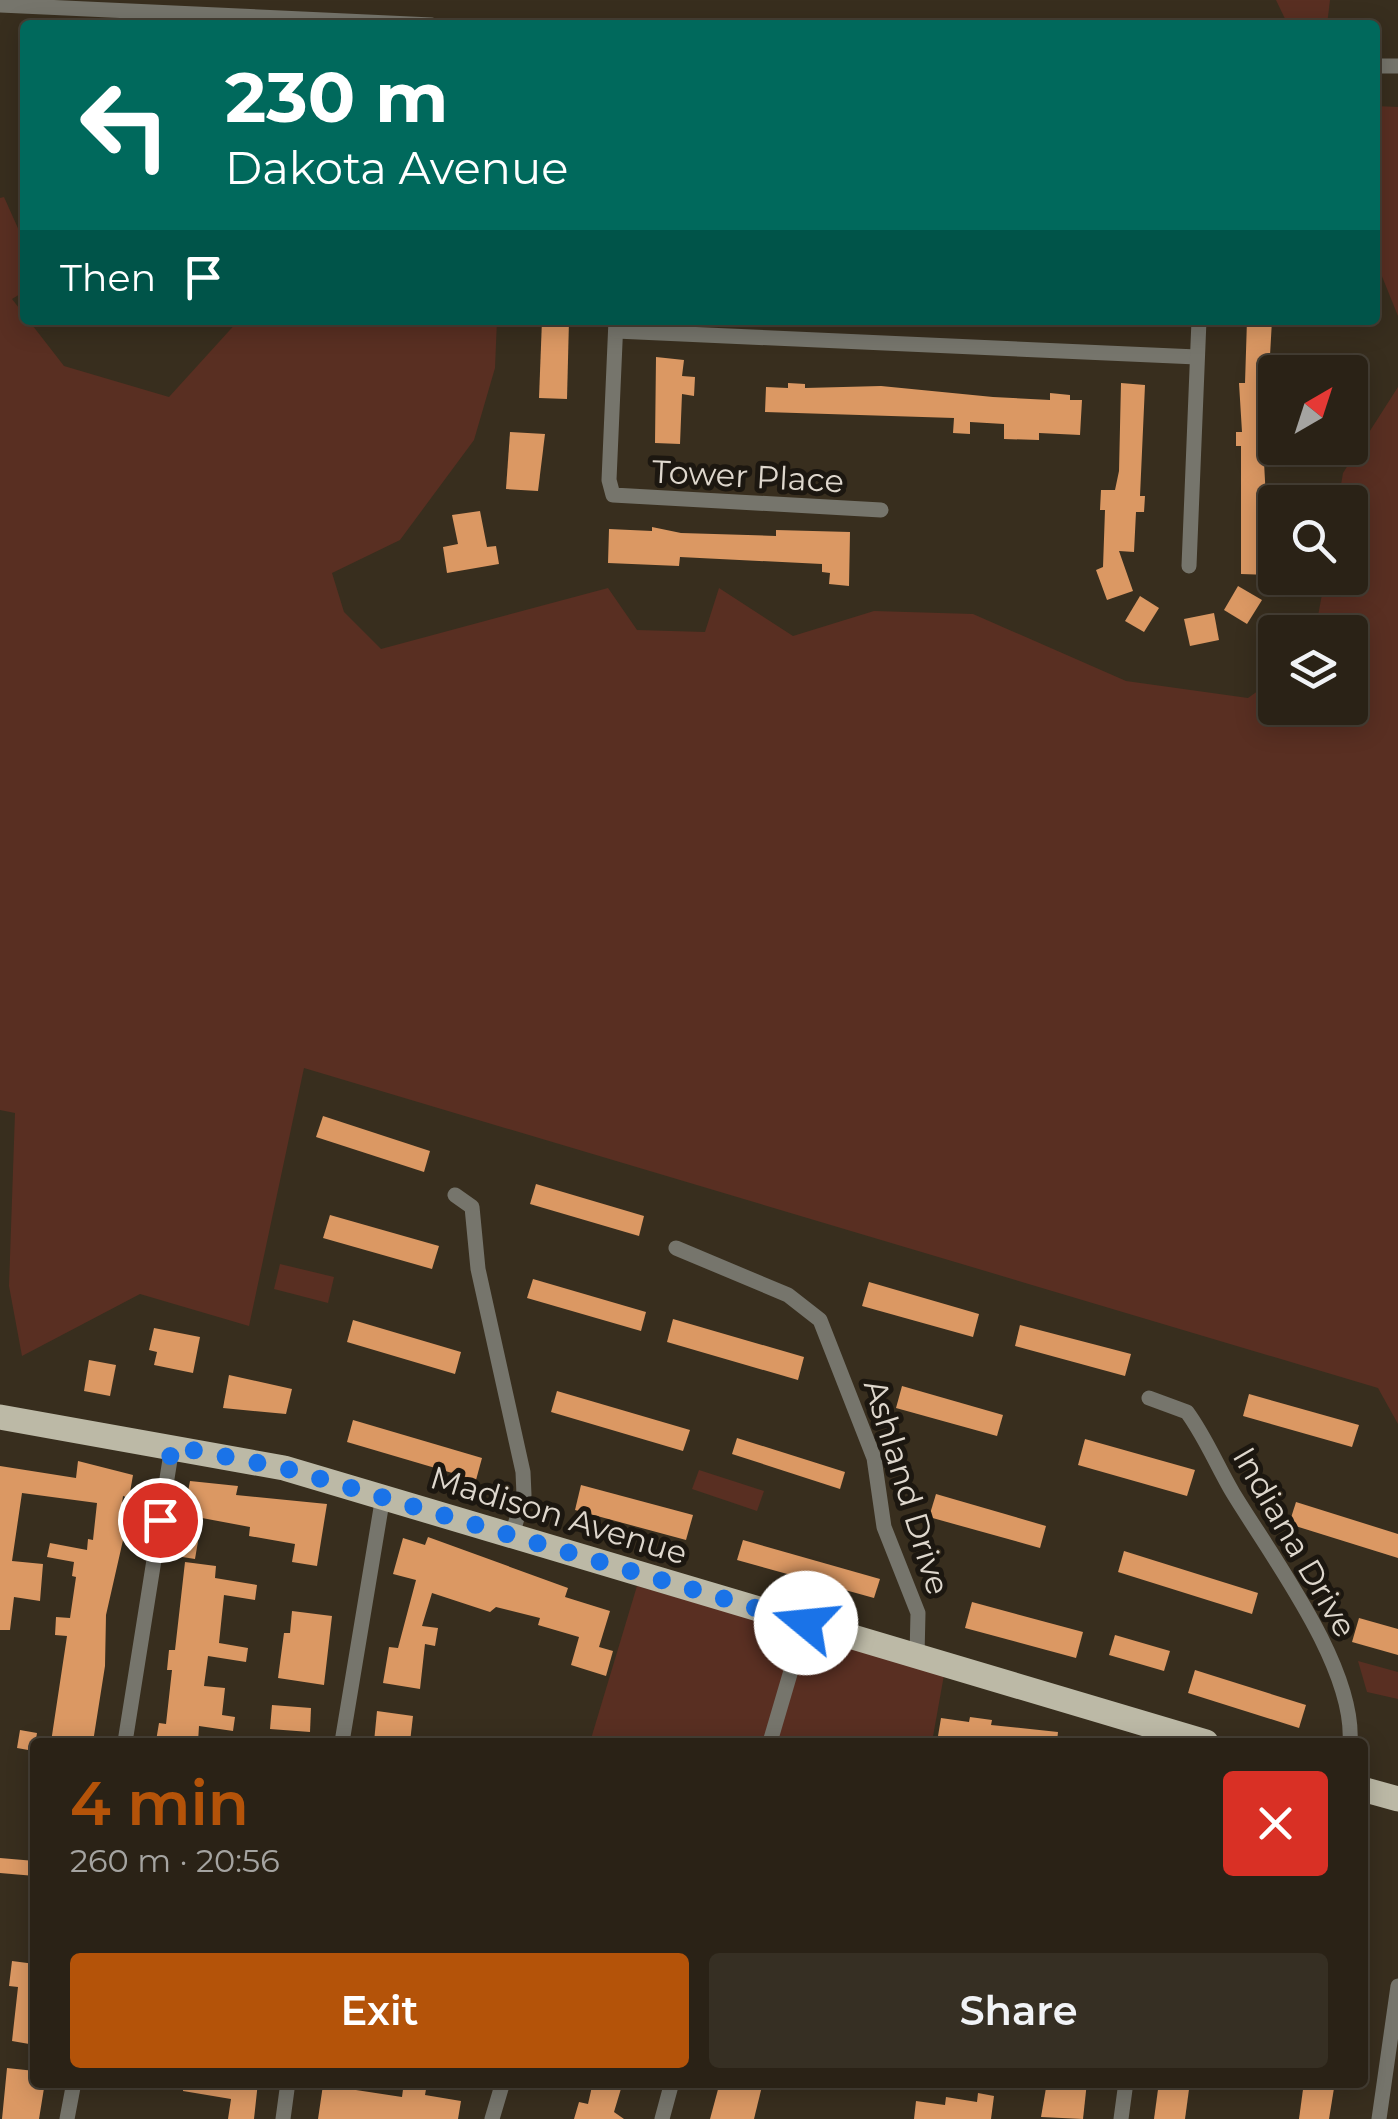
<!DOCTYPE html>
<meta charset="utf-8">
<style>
body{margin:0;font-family:Montserrat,sans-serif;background:#362f23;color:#f1f3f6;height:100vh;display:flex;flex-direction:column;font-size:38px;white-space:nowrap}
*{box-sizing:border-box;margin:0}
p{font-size:32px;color:#a5a4a1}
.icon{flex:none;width:55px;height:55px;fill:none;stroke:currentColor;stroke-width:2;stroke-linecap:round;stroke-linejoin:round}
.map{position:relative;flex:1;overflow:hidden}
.drawer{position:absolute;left:30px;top:1738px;width:1338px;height:350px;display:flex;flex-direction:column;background:#2a2216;border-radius:10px;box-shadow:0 5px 25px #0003,0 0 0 2px #463f35}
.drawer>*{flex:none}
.hud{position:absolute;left:20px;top:20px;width:1360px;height:305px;border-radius:10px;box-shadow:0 5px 25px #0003,0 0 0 2px #463f35;background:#00695c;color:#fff;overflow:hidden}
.needle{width:65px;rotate:39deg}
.fabs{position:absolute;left:1258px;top:355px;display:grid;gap:20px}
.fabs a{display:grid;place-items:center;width:110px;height:110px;border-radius:10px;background:#2a2216;box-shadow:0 5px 25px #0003,0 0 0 2px #463f35;font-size:50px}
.pin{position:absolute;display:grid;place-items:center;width:85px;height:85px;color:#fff;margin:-42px;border:5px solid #fff;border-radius:50%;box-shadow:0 2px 10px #0007}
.me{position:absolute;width:110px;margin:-55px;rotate:287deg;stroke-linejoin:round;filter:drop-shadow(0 0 8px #0008)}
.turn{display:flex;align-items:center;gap:35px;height:210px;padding:0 40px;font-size:45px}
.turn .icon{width:130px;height:130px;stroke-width:2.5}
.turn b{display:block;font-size:70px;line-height:85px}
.then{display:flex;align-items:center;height:95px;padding:0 40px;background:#0003;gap:20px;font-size:38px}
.round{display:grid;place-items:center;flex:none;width:105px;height:105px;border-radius:10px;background:#362f23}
.headline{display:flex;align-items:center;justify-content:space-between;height:170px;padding:0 40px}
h1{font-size:60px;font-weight:600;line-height:75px;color:#b45309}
.action{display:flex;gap:20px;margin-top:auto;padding:20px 40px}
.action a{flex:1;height:115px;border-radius:10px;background:#b45309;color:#fff;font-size:40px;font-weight:600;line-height:115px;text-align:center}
.action a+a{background:#362f23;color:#f1f3f6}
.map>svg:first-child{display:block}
</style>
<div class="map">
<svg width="1398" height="2119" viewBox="0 0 1398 2119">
<rect width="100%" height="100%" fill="#382e1e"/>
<!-- green -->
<g fill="#592f22">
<path d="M 1276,0 L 1330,0 L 1327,25 L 1288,25 Z"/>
<path d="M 1375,106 L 1398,107 L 1398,316 L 1375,259 Z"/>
<path d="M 4,197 L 25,244 L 25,291 L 12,299 L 64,366 L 169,397 L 239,320 L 497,320 L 495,368 L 474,440 L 400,540 L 332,573 L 344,612 L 381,649 L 608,588 L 637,630 L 705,632 L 719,588 L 793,636 L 874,611 L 973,614 L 1126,681 L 1248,698 L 1275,679 L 1275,708 L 1350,708 L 1350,632 L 1315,632 L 1325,578 L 1350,578 L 1350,502 L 1338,502 L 1343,473 L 1398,387 L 1398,1424 L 1378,1388 L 304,1068 L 249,1326 L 140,1294 L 22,1356 L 9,1286 L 15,1113 L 0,1110 L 0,198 Z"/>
<path d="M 280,1264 L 334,1277 L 328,1303 L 274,1289 Z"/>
<path d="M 699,1470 L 764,1491 L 757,1511 L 692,1489 Z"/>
<path d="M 637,1586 L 944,1675 L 932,1742 L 590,1742 Z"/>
<path d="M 1358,1661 L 1398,1672 L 1398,1699 L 1367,1692 Z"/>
</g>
<!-- building -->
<g fill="#db9863">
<path d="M 542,320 L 569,320 L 567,399 L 539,398 Z"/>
<path d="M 1247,320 L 1272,320 L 1264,462 L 1270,575 L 1241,574 L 1241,446 L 1236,446 L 1236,432 L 1242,432 L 1239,383 L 1245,383 Z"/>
<path d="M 656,357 L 684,360 L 682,376 L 695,377 L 694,396 L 682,394 L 680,444 L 655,443 Z"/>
<path d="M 788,383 L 805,384 L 805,388 L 881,386 L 993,397 L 1050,400 L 1050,393 L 1070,395 L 1070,400 L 1082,400 L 1080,435 L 1039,433 L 1039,440 L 1004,439 L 1004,424 L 970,422 L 970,434 L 953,433 L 954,418 L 765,412 L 766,387 L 788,388 Z"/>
<path d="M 1121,383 L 1145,385 L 1140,496 L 1145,496 L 1144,512 L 1136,512 L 1134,552 L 1119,551 L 1133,591 L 1107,600 L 1096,570 L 1103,567 L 1105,510 L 1100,510 L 1101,490 L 1115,490 L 1119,471 Z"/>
<path d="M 510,432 L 545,434 L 538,491 L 506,489 Z"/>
<path d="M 480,511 L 487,547 L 496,546 L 499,564 L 447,573 L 443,547 L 458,544 L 452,515 Z"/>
<path d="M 652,527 L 681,533 L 776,536 L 776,530 L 850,532 L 849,586 L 829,584 L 830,573 L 822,572 L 822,564 L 680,557 L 679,566 L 608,563 L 609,529 L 652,531 Z"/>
<path d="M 1238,586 L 1262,600 L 1247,624 L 1224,610 Z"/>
<path d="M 1140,596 L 1159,608 L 1144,632 L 1125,621 Z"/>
<path d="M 1214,613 L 1219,640 L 1190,646 L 1184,619 Z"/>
<path d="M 323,1116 L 430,1151 L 424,1172 L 316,1137 Z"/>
<path d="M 536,1184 L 644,1216 L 639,1236 L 530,1204 Z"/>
<path d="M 330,1215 L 439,1246 L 432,1269 L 323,1238 Z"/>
<path d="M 533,1279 L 646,1312 L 641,1331 L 527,1298 Z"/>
<path d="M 869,1282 L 979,1314 L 973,1337 L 862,1306 Z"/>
<path d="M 673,1319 L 804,1357 L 798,1380 L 667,1342 Z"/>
<path d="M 353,1320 L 461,1352 L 455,1374 L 347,1342 Z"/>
<path d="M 1020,1325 L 1131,1354 L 1125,1376 L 1015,1346 Z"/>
<path d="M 154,1328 L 200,1337 L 193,1373 L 154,1365 L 157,1352 L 149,1350 Z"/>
<path d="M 89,1360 L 116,1365 L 110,1396 L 84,1391 Z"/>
<path d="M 229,1375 L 292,1389 L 286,1414 L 223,1408 Z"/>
<path d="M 902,1386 L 1003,1415 L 997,1436 L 896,1408 Z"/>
<path d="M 557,1391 L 690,1430 L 683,1451 L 551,1412 Z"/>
<path d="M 1249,1394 L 1359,1425 L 1352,1447 L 1243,1416 Z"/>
<path d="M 353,1420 L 482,1458 L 476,1480 L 347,1442 Z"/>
<path d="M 737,1438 L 845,1472 L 840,1489 L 732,1454 Z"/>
<path d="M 1085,1439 L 1195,1470 L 1187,1496 L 1078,1465 Z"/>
<path d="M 78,1461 L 133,1475 L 129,1498 L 123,1496 L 119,1526 L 126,1527 L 106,1615 L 105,1666 L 93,1742 L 51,1742 L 67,1636 L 55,1635 L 56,1617 L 70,1618 L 76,1577 L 72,1576 L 74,1562 L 47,1557 L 50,1543 L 87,1550 L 88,1539 L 93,1540 L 97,1503 L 22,1493 L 12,1561 L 43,1564 L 40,1601 L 14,1597 L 10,1630 L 0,1630 L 0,1466 L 76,1478 Z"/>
<path d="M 190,1481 L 238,1486 L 236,1495 L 327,1504 L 317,1566 L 292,1562 L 295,1544 L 249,1536 L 250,1527 L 202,1518 L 195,1559 L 176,1556 Z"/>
<path d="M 581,1485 L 693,1515 L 686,1540 L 575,1510 Z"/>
<path d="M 936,1494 L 1046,1526 L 1040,1548 L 929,1517 Z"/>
<path d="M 1296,1502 L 1398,1534 L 1398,1558 L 1289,1524 Z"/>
<path d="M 428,1537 L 568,1588 L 565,1597 L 610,1611 L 599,1647 L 613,1651 L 606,1676 L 571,1665 L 579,1637 L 538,1625 L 540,1618 L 496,1607 L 490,1612 L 432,1593 L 422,1626 L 438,1628 L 435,1646 L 425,1644 L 420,1689 L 383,1683 L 389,1647 L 398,1648 L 416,1580 L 393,1574 L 403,1538 L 425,1545 Z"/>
<path d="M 743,1540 L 880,1579 L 874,1598 L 737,1560 Z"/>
<path d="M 1124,1551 L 1258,1593 L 1252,1614 L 1118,1572 Z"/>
<path d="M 185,1562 L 216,1566 L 215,1578 L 257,1585 L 255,1600 L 224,1595 L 219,1643 L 248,1648 L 246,1662 L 208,1656 L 204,1686 L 225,1688 L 222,1715 L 235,1717 L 233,1731 L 199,1726 L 198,1742 L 156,1741 L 159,1723 L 166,1724 L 172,1670 L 167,1670 L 169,1650 L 175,1650 Z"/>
<path d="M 972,1602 L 1083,1632 L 1076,1658 L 965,1628 Z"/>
<path d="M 292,1611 L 332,1616 L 324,1685 L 278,1678 L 284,1633 L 290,1633 Z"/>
<path d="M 1359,1618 L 1398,1629 L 1398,1655 L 1352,1642 Z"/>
<path d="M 1115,1635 L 1170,1651 L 1164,1671 L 1109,1655 Z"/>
<path d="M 1195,1670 L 1306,1705 L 1299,1728 L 1188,1693 Z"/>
<path d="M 272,1705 L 311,1708 L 310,1732 L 270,1729 Z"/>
<path d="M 377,1711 L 413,1716 L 410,1742 L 374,1742 Z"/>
<path d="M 970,1717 L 992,1720 L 991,1725 L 1058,1732 L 1057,1742 L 937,1742 L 941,1718 L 969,1722 Z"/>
<path d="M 20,1730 L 37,1733 L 34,1751 L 17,1748 Z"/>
<path d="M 0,1858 L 35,1861 L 35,1876 L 0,1873 Z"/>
<path d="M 12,1961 L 35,1964 L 35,2045 L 12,2041 L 18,1987 L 9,1986 Z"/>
<path d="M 7,2068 L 35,2071 L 35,2082 L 45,2082 L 39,2119 L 2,2119 Z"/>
<path d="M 183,2082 L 258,2082 L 254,2119 L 228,2119 L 231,2099 L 183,2091 Z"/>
<path d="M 404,2082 L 427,2084 L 425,2095 L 461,2101 L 458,2119 L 318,2119 L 323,2085 L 402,2097 Z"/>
<path d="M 593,2082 L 623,2082 L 614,2112 L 624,2119 L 574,2119 L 579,2102 L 588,2104 Z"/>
<path d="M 720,2082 L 763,2082 L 754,2119 L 710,2119 Z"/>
<path d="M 1047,2082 L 1087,2082 L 1083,2119 L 1041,2117 Z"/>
<path d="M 1159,2082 L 1190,2082 L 1185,2119 L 1154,2119 Z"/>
<path d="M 1304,2082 L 1335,2082 L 1329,2119 L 1299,2119 Z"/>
<path d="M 978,2093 L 994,2096 L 991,2119 L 914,2119 L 916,2101 L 945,2105 L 946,2097 L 977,2102 Z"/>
</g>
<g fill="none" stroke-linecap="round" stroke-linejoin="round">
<!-- minor -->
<g stroke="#76756c" stroke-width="15">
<path d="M 0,5 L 432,25"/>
<path d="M 1375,66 L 1398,66"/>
<path d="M 616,320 L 609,480 L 613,495 L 881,510"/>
<path d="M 616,331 L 1197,357"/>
<path d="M 1189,566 L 1199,320"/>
<path d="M 455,1195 L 472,1207 L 478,1269 L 523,1472 L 524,1495 L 512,1535"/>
<path d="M 676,1248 L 788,1295 L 820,1320 L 874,1458 L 884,1527 L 918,1613 L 917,1656"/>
<path d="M 1149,1398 L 1187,1412 C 1206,1438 1217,1466 1233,1493 C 1272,1557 1355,1667 1350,1742"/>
<path d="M 125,1742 L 172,1447"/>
<path d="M 342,1742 L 383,1496"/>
<path d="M 770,1742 L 805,1623"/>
<path d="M 67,2119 L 74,2082"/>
<path d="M 283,2119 L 288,2082"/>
<path d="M 492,2119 L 503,2082"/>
<path d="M 662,2119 L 672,2082"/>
<path d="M 1121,2119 L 1126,2082"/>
<path d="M 1379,2119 L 1398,1986"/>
</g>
<!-- primary -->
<g stroke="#bcb9a6" stroke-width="25">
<path d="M 0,1417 L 284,1468 L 1206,1742"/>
<path d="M 1362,1789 L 1398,1799"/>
</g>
</g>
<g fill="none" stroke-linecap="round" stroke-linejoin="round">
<!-- route -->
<path stroke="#1a73e8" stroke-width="18" stroke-dasharray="0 32.4" d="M 160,1520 L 172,1446 L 284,1468 L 806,1623"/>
</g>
<g text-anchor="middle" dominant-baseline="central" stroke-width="10" stroke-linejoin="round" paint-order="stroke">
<!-- street labels -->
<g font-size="32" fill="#ded7cd" stroke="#1c1710">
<text transform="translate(748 476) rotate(3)">Tower Place</text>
<text transform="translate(907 1487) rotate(73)">Ashland Drive</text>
<text transform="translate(559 1515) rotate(17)">Madison Avenue</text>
<text transform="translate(1295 1542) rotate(60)">Indiana Drive</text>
</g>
</g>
</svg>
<div class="fabs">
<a><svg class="needle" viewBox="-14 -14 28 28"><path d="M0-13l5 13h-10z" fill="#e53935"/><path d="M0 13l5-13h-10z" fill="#a5a4a1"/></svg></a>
<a><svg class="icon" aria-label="search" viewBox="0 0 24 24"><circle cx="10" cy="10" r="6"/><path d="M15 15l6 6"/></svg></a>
<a><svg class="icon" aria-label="layers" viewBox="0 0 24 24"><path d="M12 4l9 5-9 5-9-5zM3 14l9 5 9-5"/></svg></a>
</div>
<div class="pin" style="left:160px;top:1520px;background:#d93025"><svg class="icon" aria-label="arrive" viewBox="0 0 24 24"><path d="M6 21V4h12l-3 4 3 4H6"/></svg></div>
<svg class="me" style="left:806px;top:1623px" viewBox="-20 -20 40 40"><circle r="19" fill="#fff"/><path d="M0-13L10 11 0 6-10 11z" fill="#1a73e8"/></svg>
<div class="hud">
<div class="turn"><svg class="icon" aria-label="left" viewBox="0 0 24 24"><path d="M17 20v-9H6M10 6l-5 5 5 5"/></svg><div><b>230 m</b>Dakota Avenue</div></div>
<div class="then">Then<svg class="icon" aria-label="arrive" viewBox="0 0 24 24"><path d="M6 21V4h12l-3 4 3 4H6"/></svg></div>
</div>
<section class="drawer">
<div class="headline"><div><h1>4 min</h1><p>260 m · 20:56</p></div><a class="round" style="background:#d93025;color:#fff"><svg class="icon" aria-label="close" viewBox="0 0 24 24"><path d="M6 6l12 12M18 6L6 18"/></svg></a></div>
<div class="action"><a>Exit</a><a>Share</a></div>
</section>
</div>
